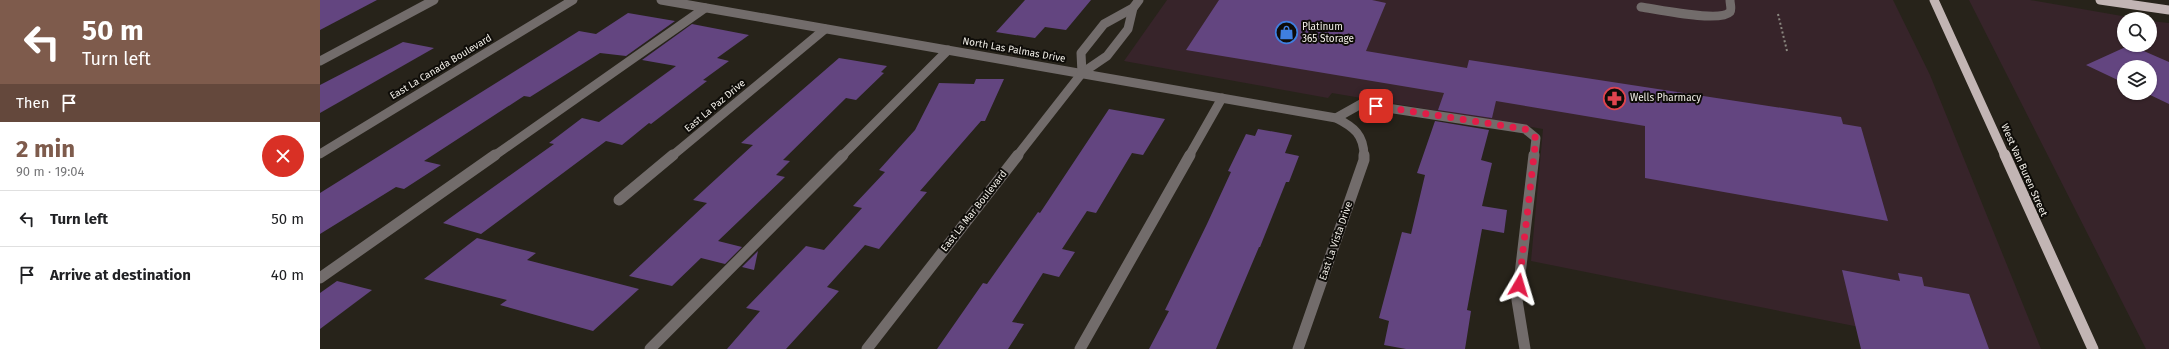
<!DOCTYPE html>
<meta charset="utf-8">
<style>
body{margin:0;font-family:"Fira Sans",sans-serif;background:#f6f6f6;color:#202124;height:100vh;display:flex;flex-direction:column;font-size:15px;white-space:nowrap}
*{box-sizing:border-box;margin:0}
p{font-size:13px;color:#757577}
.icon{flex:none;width:22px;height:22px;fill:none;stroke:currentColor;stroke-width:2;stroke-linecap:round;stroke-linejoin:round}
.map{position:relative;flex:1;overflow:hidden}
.side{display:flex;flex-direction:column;background:#fff;width:320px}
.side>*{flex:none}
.banner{background:#7e5b4c;color:#fff;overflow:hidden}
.fabs{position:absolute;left:1797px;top:12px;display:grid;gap:8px}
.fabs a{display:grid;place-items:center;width:40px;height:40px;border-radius:50%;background:#fff;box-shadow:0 1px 3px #0004;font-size:20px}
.pin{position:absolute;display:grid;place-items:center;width:34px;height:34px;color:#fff;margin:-17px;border-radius:8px;box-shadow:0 2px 6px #0006}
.me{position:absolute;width:44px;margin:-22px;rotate:7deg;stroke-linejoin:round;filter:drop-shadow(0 0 3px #0008)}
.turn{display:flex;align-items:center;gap:14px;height:84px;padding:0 16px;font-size:18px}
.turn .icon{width:52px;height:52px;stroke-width:2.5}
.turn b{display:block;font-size:28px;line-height:34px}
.then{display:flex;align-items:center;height:38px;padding:0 16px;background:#0003;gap:8px;font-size:15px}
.round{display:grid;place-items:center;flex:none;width:42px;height:42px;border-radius:21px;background:#f6f6f6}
.headline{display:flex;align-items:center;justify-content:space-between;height:68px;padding:0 16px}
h1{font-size:24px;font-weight:700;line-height:30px;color:#7e5b4c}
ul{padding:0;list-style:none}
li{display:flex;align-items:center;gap:12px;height:56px;padding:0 16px;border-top:1px solid #e0e0e0}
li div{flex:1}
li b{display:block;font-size:15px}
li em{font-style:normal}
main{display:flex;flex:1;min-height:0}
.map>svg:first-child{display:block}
</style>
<main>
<section class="side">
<div class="banner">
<div class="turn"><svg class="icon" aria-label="left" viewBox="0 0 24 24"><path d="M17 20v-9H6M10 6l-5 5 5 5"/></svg><div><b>50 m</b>Turn left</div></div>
<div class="then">Then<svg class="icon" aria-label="arrive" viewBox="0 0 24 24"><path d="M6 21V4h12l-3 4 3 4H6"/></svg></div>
</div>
<div class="headline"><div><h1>2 min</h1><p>90 m · 19:04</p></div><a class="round" style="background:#d93025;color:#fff"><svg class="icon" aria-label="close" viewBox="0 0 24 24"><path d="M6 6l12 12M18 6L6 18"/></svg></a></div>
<ul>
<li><svg class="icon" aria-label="left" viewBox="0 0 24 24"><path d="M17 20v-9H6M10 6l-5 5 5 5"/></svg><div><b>Turn left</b></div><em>50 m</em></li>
<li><svg class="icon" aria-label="arrive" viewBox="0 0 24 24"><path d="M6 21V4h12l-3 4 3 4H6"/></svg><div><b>Arrive at destination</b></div><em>40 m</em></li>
</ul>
</section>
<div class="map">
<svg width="1849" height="349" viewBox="0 0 1849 349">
<rect width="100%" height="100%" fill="#27231a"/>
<!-- commercial -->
<g fill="#37242a" fill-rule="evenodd">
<path d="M 847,0 L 1573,0 L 1610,75 L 1721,349 L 1649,349 L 1211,261 L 1223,129 L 1012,93 L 1008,98 L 804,61 Z"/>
<path d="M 1649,0 L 1710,0 L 1819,19 L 1804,19 L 1804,45 L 1830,45 L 1830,21 L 1849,23 L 1849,349 L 1826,349 ZM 1804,67 L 1830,67 L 1830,93 L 1804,93 Z"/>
</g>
<!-- building -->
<g fill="#634580">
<path d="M 0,0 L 57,0 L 0,30 Z"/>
<path d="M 705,0 L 771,0 L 746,30 L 725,27 L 715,38 L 676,32 Z"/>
<path d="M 899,0 L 1052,0 L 1066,3 L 1046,51 L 1147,68 L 1149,60 L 1521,117 L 1523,124 L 1541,127 L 1568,221 L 1325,178 L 1325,126 L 1176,101 L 1172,118 L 1118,110 L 1124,93 L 866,50 Z"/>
<path d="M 308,13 L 355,21 L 306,56 L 280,53 L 210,97 L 204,96 L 104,161 L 121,165 L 84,189 L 76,187 L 0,234 L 0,193 L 259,31 L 276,34 Z"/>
<path d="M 372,24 L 429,35 L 397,58 L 409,61 L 383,80 L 387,81 L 331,124 L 329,123 L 302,145 L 286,141 L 161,234 L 123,223 L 234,144 L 229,143 L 262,118 L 279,122 L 356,66 L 322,60 Z"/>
<path d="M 83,42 L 114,48 L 0,113 L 0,85 Z"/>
<path d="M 1810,45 L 1849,62 L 1849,104 L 1826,93 L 1830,93 L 1830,67 L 1804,67 L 1804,83 L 1766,65 Z"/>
<path d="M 519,58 L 567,66 L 561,72 L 564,73 L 536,100 L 526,98 L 463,160 L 470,161 L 456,175 L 465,177 L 398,241 L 422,247 L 405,264 L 381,258 L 352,286 L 309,276 L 387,203 L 373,200 L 433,145 L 421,143 Z"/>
<path d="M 656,79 L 684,79 L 665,121 L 661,121 L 600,191 L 607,192 L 559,249 L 545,245 L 507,287 L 519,291 L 466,349 L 407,349 L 440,311 L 426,308 L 486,246 L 504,250 L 542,208 L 533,206 L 565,172 L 559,170 L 595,130 L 619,83 L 654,84 Z"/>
<path d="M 789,109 L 845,119 L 823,155 L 812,153 L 776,213 L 767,211 L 742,249 L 755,252 L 739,277 L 723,273 L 692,322 L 704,324 L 688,349 L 617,349 L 663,283 L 667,284 L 718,212 L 720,213 Z"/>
<path d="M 1115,121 L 1169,130 L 1161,160 L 1172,163 L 1162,206 L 1187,210 L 1184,233 L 1162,229 L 1147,310 L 1151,311 L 1145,349 L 1086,349 L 1064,345 L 1069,321 L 1059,318 L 1082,232 L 1091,234 L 1105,175 L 1097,173 Z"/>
<path d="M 938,129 L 972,135 L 965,153 L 979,156 L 969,182 L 966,182 L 940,247 L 939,247 L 896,349 L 829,349 L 849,311 L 845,310 L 887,224 L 911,172 L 908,171 L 926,134 L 935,136 Z"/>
<path d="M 157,238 L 216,253 L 207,260 L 319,289 L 273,331 L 180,305 L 187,300 L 104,279 Z"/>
<path d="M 438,251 L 434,270 L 422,267 Z"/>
<path d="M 1522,270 L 1580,281 L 1578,273 L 1602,277 L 1604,286 L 1649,294 L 1669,349 L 1541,349 Z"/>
<path d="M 17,281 L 52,290 L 0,329 L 0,293 Z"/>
</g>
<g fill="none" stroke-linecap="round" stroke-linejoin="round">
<!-- path -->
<path stroke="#8b8880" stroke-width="2" stroke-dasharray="2 2.5" stroke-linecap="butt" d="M 1458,14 L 1467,51"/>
<!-- minor-far1 -->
<g stroke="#726c6b" stroke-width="9">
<path d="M 341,0 L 1016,118 C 1034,127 1044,135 1044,156"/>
<path d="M 1321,7 C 1336,9 1400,23 1410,12 C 1412,9 1410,4 1410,0"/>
<path d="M 0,61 L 114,0"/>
<path d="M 762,73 L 761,53 L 784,24 L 813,8 L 819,0"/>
<path d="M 1016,118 L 1041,104 L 1205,129 L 1216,138 L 1214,156"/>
<path d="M 0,154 L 253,0"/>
<path d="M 174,156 L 385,8"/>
<path d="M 352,156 L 505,29"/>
<path d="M 522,156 L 628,50"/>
<path d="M 697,156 L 762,73 L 787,56 L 808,29 L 813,8"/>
<path d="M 869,156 L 902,98"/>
</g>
<!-- minor -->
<g stroke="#726c6b" stroke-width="11">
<path d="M 299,200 L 353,155"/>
<path d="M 0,278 L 175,155"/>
<path d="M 330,349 L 523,155"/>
<path d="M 547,349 L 698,155"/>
<path d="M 760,349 L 870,155"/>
<path d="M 978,349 L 1044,160 L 1044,155"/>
<path d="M 1205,349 L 1197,300 L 1214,155"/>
</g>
<!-- major-far1 -->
<g stroke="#c2b5b4" stroke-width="9">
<path d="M 1614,0 L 1685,156"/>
<path d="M 1780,0 L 1849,10"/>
</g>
<!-- major -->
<path stroke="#c2b5b4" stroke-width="11" d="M 1685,155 L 1773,349"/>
</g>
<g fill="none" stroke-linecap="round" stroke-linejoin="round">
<!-- route -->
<path stroke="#e11d48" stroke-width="7" stroke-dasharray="0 12.6" d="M 1056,106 L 1205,129 L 1216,138 L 1199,285"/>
</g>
<!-- icons -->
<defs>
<symbol id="shop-ring" viewBox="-11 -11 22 22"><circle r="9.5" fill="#0e0c08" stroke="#3f7fe0" stroke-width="1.5"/><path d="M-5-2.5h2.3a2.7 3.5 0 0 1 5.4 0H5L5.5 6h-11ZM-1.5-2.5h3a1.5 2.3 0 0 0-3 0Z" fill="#3f7fe0"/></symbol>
<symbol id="pharmacy-ring" viewBox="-11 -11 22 22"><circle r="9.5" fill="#0e0c08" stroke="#e0444e" stroke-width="1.5"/><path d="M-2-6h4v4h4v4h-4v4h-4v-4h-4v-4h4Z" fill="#e0444e"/></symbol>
</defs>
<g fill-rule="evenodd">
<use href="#shop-ring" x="954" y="20" width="25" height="25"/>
<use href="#pharmacy-ring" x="1282" y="86" width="25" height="25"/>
</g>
<g text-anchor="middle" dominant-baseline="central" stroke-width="4" stroke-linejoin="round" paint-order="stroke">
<!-- poi labels -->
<g font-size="10" fill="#f1eee7" stroke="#0e0c08" text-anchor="start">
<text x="982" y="27">Platinum<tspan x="982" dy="12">365 Storage</tspan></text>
<text x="1310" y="98">Wells Pharmacy</text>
</g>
<!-- street labels -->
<g font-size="10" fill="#f1eee7" stroke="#0e0c08">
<text transform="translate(694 50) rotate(10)">North Las Palmas Drive</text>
<text transform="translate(121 67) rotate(-31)">East La Canada Boulevard</text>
<text transform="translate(395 106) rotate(-40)">East La Paz Drive</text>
<text transform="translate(1704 170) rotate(66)">West Van Buren Street</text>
<text transform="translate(654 211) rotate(-52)">East La Mar Boulevard</text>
<text transform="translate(1016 241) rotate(-71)">East La Vista Drive</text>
</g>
</g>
</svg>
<div class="fabs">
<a><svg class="icon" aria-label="search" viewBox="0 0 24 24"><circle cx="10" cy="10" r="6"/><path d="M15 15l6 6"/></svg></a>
<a><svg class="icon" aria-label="layers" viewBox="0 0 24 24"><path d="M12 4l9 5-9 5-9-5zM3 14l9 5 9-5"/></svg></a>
</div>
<div class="pin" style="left:1056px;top:106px;background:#d93025"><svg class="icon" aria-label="arrive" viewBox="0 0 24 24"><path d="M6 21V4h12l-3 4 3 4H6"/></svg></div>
<svg class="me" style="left:1199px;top:285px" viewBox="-20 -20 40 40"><path d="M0-17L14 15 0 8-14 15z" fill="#e11d48" stroke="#fff" stroke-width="4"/></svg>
</div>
</main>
